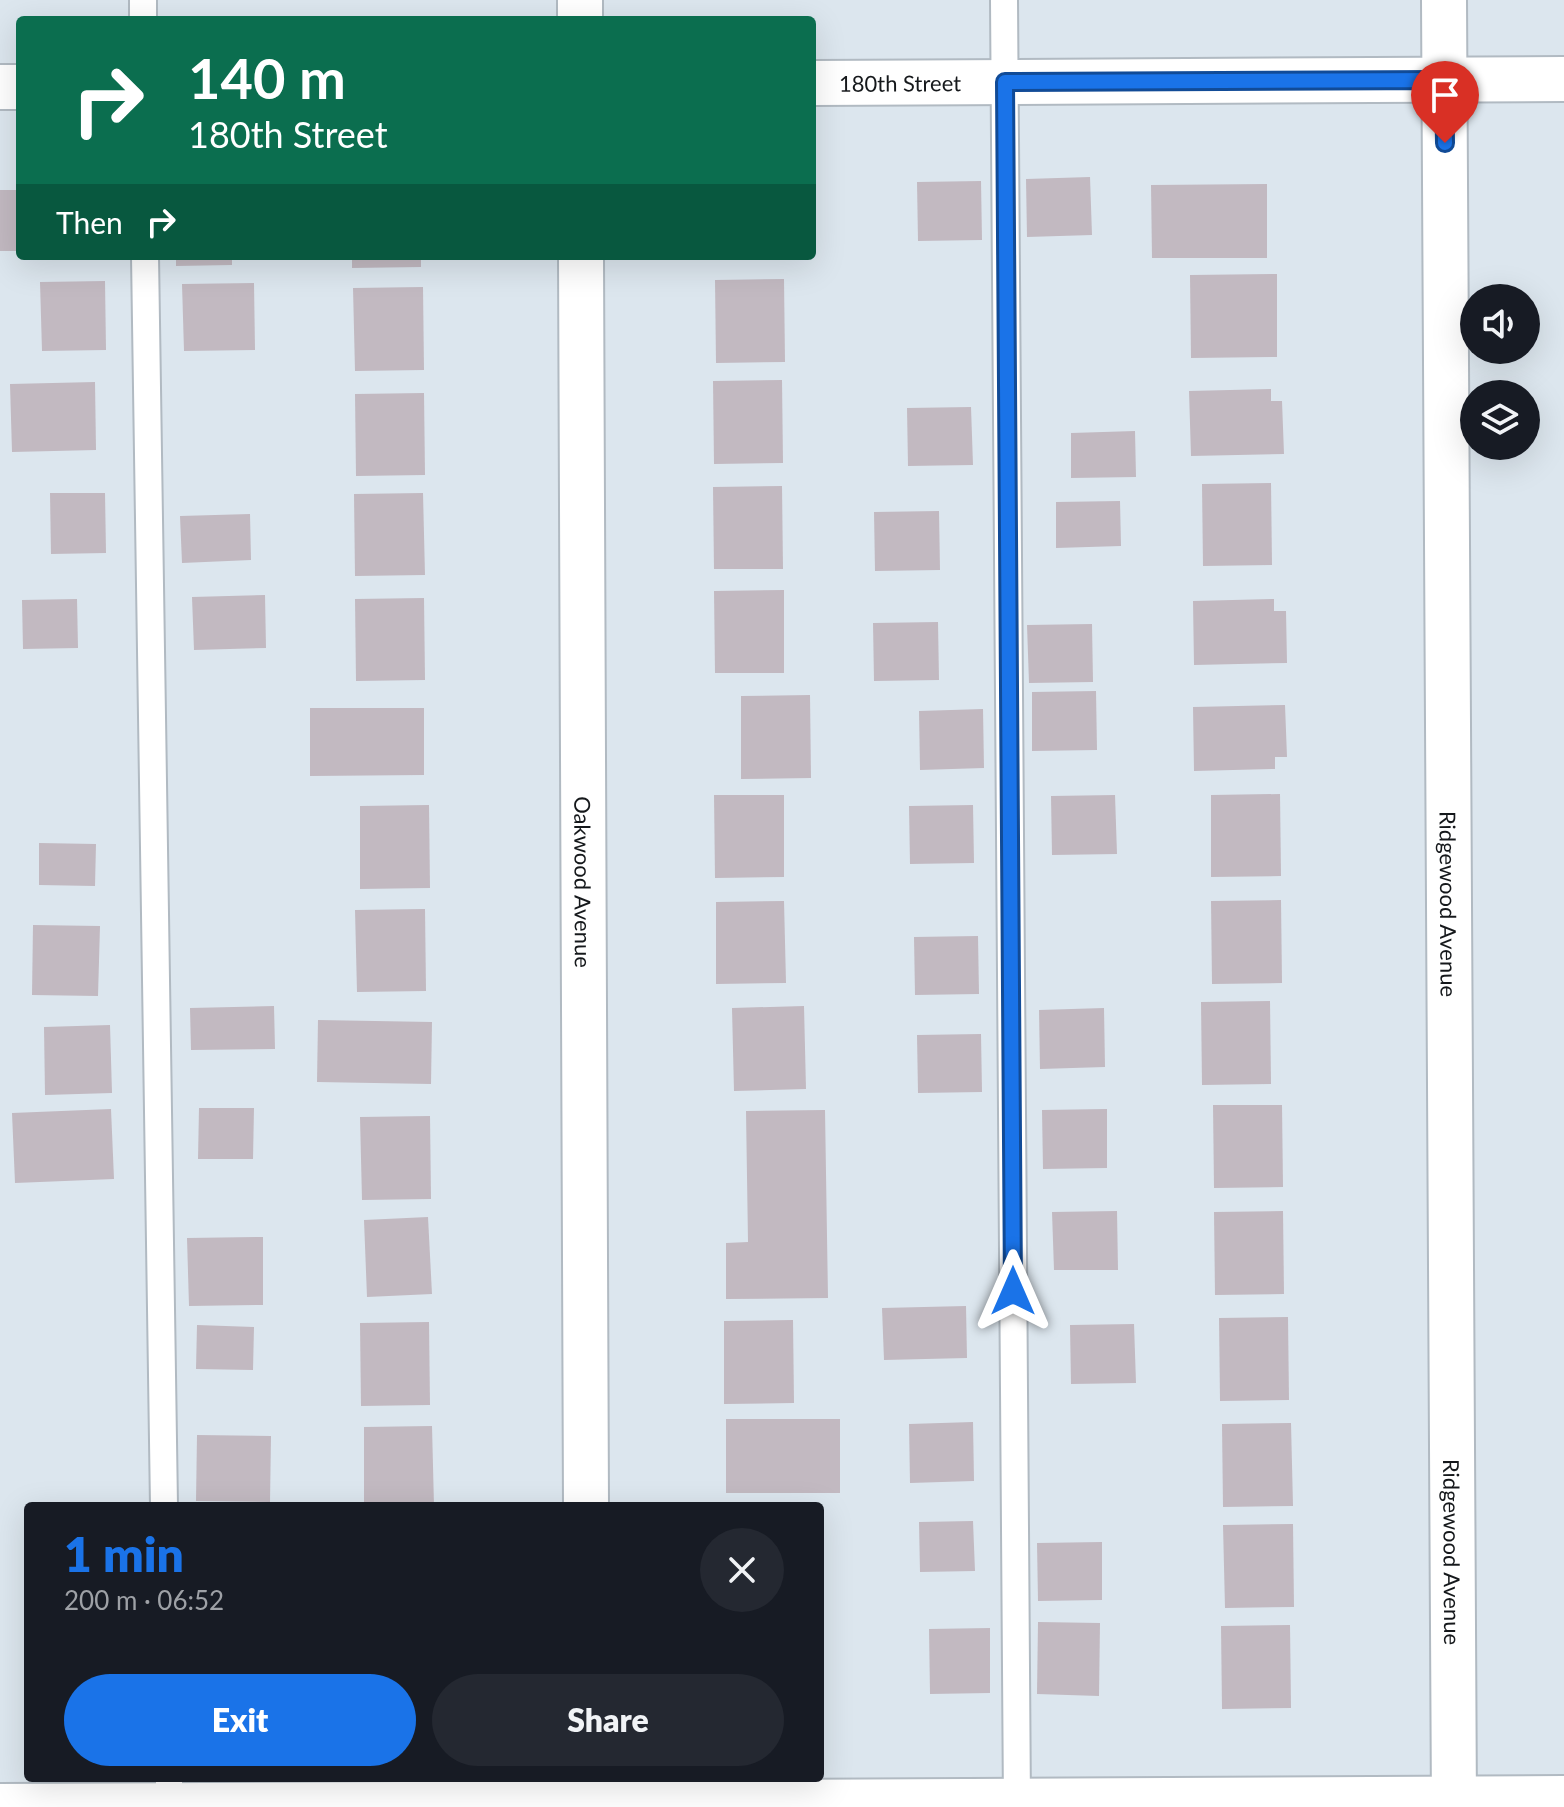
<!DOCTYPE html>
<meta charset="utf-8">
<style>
body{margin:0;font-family:Lato,sans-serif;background:#242831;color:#f1f3f6;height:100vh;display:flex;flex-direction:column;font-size:30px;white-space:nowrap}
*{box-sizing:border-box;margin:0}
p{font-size:26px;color:#9ea1a6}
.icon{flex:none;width:44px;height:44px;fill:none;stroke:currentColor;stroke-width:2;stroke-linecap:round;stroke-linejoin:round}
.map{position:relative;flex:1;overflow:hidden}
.panel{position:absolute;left:24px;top:1502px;width:800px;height:280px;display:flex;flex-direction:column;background:#171b24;border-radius:8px;box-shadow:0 8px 32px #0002}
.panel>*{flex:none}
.hud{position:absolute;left:16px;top:16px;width:800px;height:244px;border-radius:8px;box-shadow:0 8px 32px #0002;background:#0b6e4f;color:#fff;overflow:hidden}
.buttons{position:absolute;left:1460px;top:284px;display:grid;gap:16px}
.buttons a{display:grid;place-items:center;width:80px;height:80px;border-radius:50%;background:#171b24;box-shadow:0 8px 32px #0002;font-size:40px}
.pin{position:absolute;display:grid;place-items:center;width:68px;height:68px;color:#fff;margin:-82px -34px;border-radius:50% 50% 50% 0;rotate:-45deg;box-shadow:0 0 8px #0007}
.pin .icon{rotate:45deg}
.me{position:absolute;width:88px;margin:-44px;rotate:0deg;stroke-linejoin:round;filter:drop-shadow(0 0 6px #0008)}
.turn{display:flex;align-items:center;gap:28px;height:168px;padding:0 40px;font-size:36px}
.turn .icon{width:104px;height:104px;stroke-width:2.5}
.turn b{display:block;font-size:56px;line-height:68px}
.then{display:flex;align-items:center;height:76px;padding:0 40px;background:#0003;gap:16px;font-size:30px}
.round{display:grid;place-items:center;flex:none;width:84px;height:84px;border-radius:42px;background:#242831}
.summary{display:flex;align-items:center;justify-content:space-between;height:136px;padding:0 40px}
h1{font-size:48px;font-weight:800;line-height:60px;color:#1a73e8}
.cta{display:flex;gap:16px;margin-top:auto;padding:16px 40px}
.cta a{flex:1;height:92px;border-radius:48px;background:#1a73e8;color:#fff;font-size:32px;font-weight:800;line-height:92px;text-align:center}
.cta a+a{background:#242831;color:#f1f3f6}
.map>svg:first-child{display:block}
</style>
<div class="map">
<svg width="1564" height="1807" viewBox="0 0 1564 1807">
<rect width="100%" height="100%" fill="#dce6ee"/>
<!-- building -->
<g fill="#c2b9c1">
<path d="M 1090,177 L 1092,235 L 1027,237 L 1026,179 Z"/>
<path d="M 981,181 L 982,240 L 918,241 L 917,182 Z"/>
<path d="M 1267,184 L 1267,258 L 1152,258 L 1151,185 Z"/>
<rect x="0" y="190" width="20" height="61"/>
<path d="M 176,256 L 232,256 L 232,265 L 176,266 Z"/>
<path d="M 352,256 L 421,256 L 421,267 L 352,268 Z"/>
<path d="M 714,256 L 780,256 L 780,259 L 714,260 Z"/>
<path d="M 1277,274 L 1277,357 L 1191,358 L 1190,275 Z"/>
<path d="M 784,279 L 785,362 L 716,363 L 715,280 Z"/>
<path d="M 105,281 L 106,350 L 42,351 L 40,282 Z"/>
<path d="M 254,283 L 255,350 L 184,351 L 182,284 Z"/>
<path d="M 423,287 L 424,370 L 355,371 L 353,288 Z"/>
<path d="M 782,380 L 783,463 L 714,464 L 713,381 Z"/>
<path d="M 95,382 L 96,450 L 12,452 L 10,384 Z"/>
<path d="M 1271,389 L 1271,401 L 1282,401 L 1284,454 L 1191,456 L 1189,391 Z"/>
<path d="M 424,393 L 425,475 L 356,476 L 355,394 Z"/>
<path d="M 971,407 L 973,465 L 908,466 L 907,408 Z"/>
<path d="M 1135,431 L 1136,477 L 1071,478 L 1071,433 Z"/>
<path d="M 1271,483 L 1272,565 L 1203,566 L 1202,484 Z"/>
<path d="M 782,486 L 783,569 L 714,569 L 713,487 Z"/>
<path d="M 50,493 L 105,493 L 106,553 L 51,554 Z"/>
<path d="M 423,493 L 425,575 L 355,576 L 354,494 Z"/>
<path d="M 1120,501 L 1121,546 L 1056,548 L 1056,502 Z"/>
<path d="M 939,511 L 940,570 L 875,571 L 874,512 Z"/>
<path d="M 250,514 L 251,560 L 182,563 L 180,516 Z"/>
<path d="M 784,590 L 784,673 L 715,673 L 714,591 Z"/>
<path d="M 265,595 L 266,648 L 194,650 L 192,597 Z"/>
<path d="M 424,598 L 425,680 L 356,681 L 355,599 Z"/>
<path d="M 77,599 L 78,648 L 23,649 L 22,600 Z"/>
<path d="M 1274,599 L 1274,611 L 1286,611 L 1287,663 L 1194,665 L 1193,601 Z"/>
<path d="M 938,622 L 939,680 L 874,681 L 873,623 Z"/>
<path d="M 1092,624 L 1093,682 L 1029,683 L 1027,625 Z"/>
<path d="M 1096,691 L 1097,750 L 1032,751 L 1032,692 Z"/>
<path d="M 810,695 L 811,778 L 741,779 L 741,696 Z"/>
<path d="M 1285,705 L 1287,757 L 1275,757 L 1275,769 L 1194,771 L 1193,707 Z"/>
<path d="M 310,708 L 424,708 L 424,775 L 310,776 Z"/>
<path d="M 983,709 L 984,768 L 920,770 L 919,711 Z"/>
<path d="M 1280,794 L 1281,876 L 1211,877 L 1211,795 Z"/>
<path d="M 714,795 L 784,795 L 784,877 L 715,878 Z"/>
<path d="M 1115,795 L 1117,854 L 1052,855 L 1051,796 Z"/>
<path d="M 429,805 L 430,888 L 360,889 L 360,806 Z"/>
<path d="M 973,805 L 974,863 L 910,864 L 909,806 Z"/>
<path d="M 39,843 L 96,844 L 95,886 L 39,885 Z"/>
<path d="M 1281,900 L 1282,983 L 1212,984 L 1211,901 Z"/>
<path d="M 784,901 L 786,983 L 716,984 L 716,902 Z"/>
<path d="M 425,909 L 426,991 L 357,992 L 355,910 Z"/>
<path d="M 33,925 L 100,926 L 98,996 L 32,995 Z"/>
<path d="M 978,936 L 979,994 L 915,995 L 914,937 Z"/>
<path d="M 1270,1001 L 1271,1084 L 1202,1085 L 1201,1002 Z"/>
<path d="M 274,1006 L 275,1049 L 191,1050 L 190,1008 Z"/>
<path d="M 804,1006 L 806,1089 L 734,1091 L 732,1008 Z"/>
<path d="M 1104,1008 L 1105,1067 L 1040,1069 L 1039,1010 Z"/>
<path d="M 318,1020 L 432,1022 L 431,1084 L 317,1082 Z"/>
<path d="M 110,1025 L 112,1093 L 45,1095 L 44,1027 Z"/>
<path d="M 981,1034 L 982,1092 L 918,1093 L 917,1035 Z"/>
<path d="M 1213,1105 L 1282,1105 L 1283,1187 L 1214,1188 Z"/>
<path d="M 199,1108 L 254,1108 L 253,1159 L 198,1159 Z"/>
<path d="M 111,1109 L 114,1179 L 15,1183 L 12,1113 Z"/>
<path d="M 1107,1109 L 1107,1168 L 1043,1169 L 1042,1110 Z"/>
<path d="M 825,1110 L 828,1298 L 726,1299 L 726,1243 L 748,1242 L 746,1111 Z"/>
<path d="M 430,1116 L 431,1199 L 362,1200 L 360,1117 Z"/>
<path d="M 1117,1211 L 1118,1270 L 1054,1270 L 1052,1212 Z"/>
<path d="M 1283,1211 L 1284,1294 L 1215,1295 L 1214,1212 Z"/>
<path d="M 428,1217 L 432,1294 L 367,1297 L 364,1220 Z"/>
<path d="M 263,1237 L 263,1305 L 189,1306 L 187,1238 Z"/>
<path d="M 966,1306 L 967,1358 L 884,1360 L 882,1308 Z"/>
<path d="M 1288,1317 L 1289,1400 L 1220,1401 L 1219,1318 Z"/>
<path d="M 793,1320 L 794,1403 L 724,1404 L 724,1321 Z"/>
<path d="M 429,1322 L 430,1405 L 361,1406 L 360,1323 Z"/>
<path d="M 1134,1324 L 1136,1383 L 1071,1384 L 1070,1325 Z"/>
<path d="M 197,1325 L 254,1327 L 253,1370 L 196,1369 Z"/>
<rect x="726" y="1419" width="114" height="74"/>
<path d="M 973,1422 L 974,1481 L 910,1483 L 909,1424 Z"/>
<path d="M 1291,1423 L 1293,1506 L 1223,1507 L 1222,1424 Z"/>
<path d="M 432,1426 L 434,1506 L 364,1506 L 364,1427 Z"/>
<path d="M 197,1435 L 271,1436 L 270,1502 L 196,1501 Z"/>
<path d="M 973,1521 L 975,1571 L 920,1572 L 919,1522 Z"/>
<path d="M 1293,1524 L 1294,1607 L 1225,1608 L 1223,1525 Z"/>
<rect x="25" y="1532" width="3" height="27"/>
<path d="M 1102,1542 L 1102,1600 L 1038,1601 L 1037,1543 Z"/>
<path d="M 1038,1622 L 1100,1623 L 1099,1696 L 1037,1694 Z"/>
<path d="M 1290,1625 L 1291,1708 L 1222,1709 L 1221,1626 Z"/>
<path d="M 990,1628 L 990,1693 L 930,1694 L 929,1629 Z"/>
</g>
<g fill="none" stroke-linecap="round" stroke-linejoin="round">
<defs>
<g id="lane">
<path d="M 143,0 L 143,20"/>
<path d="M 1004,0 L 1017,1807"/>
<path d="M 145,256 L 164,1506"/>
<path d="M 169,1778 L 169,1807"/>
</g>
<g id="street">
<path d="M 580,0 L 580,20"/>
<path id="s1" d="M 1444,0 L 1454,1807"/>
<path id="s2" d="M 812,83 L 1564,79"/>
<path d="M 0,87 L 20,87"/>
<path id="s3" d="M 581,256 L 586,1506"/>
<path d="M 0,1806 L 1564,1798"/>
</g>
</defs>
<!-- lane casing -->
<use href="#lane" stroke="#b1bac2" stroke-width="30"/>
<!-- street casing -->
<use href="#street" stroke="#b1bac2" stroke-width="48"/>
<!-- lane -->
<use href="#lane" stroke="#fff" stroke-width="26"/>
<!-- street -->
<use href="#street" stroke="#fff" stroke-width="44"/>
</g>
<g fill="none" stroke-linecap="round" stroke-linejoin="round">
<defs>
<path id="route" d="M 1013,1291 L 1005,82 L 1444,80 L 1445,143"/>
</defs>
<!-- route casing -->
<use href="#route" stroke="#114b97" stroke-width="20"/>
<!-- route -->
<use href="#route" stroke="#1a73e8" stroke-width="14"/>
</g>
<g text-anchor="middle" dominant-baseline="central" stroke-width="7" stroke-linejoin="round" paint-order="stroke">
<!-- street labels -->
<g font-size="22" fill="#15181b" stroke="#dce6ee">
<text stroke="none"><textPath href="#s2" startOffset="88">180th Street</textPath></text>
<text stroke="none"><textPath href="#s3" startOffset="626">Oakwood Avenue</textPath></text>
<text stroke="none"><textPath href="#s1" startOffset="904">Ridgewood Avenue</textPath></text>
<text stroke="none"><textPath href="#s1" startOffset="1552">Ridgewood Avenue</textPath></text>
</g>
</g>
</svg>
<div class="buttons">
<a><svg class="icon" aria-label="sound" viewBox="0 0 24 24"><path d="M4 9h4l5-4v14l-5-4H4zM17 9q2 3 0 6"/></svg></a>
<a><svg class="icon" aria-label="layers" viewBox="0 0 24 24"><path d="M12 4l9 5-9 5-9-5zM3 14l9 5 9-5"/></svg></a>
</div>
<div class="pin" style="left:1445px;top:143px;background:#d93025"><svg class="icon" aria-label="arrive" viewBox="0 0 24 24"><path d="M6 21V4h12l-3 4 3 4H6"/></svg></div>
<svg class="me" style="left:1013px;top:1291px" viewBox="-20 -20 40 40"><path d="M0-17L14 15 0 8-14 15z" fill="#1a73e8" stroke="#fff" stroke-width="4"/></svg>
<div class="hud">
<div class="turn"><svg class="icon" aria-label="right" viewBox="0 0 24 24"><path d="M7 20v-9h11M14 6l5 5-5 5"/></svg><div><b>140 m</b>180th Street</div></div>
<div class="then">Then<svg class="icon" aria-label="right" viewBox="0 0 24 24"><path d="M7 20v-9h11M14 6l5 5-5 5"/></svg></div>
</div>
<section class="panel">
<div class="summary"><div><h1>1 min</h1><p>200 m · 06:52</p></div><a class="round"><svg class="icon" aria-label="close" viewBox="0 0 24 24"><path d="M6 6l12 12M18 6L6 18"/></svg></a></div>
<div class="cta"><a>Exit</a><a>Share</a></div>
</section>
</div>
